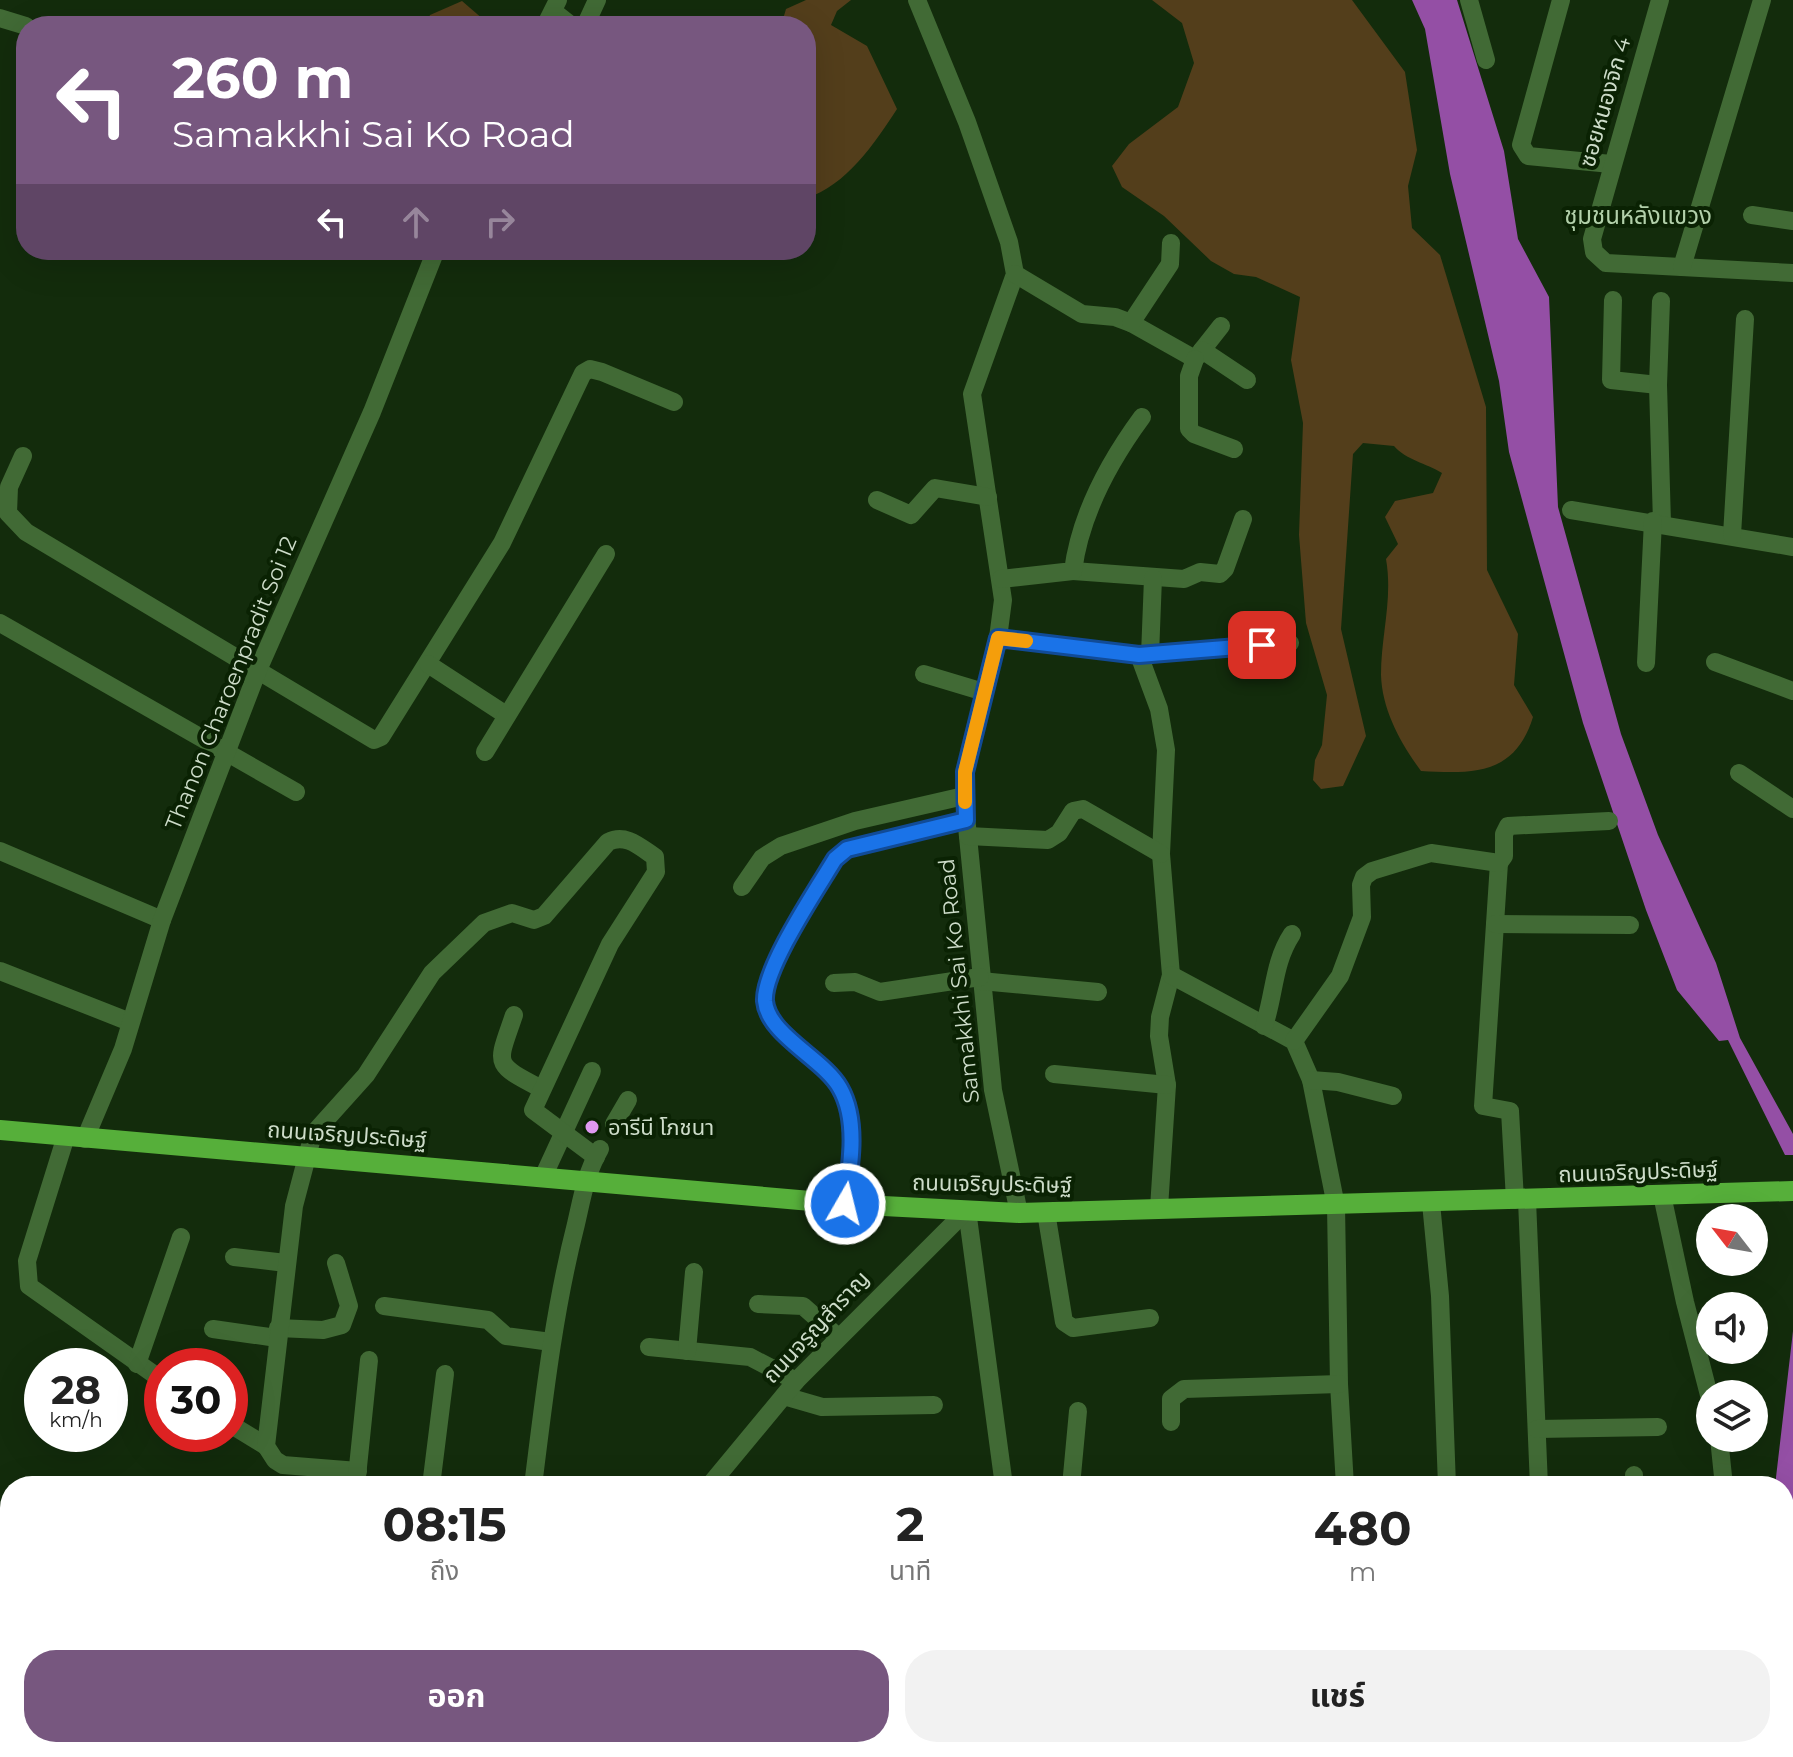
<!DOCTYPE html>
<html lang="th">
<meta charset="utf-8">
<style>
body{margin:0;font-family:Montserrat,"Noto Sans Thai",sans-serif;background:#f2f2f2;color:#222;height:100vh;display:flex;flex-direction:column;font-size:30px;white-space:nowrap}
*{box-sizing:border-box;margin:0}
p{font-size:26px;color:#767676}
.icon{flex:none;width:44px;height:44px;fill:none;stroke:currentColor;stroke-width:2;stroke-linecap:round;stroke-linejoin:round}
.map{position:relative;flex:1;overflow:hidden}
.details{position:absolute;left:0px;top:1476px;width:1794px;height:282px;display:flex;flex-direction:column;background:#fff;border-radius:32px 32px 0 0;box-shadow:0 8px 32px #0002}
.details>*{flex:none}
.hud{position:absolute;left:16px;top:16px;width:800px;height:244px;border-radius:32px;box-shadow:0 8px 32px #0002;background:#77577f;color:#fff;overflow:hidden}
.needle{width:52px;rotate:301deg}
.buttons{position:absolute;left:1696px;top:1204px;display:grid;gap:16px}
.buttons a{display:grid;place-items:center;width:72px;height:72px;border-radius:50%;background:#fff;box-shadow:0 8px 32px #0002;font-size:40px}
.speed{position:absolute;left:24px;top:1348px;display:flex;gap:16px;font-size:40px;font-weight:700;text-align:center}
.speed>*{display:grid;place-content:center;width:104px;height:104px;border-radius:50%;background:#fff;box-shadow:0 8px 32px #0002;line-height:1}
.speed small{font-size:20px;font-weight:400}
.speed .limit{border:12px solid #d22;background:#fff;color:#111}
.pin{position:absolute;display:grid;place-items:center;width:68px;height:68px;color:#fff;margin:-34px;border-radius:16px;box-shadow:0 4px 12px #0006}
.me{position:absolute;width:88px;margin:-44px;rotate:8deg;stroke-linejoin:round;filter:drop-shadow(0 0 6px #0008)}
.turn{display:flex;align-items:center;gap:28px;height:168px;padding:0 24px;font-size:36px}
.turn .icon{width:104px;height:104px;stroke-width:2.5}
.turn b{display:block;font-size:56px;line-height:68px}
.lanes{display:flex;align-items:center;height:76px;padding:0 24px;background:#0003;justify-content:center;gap:40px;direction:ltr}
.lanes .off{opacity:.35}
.eta{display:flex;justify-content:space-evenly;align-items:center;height:136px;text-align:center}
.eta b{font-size:48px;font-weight:700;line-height:56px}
.cta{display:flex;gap:16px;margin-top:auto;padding:16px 24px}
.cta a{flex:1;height:92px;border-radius:32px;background:#77577f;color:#fff;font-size:32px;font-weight:700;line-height:92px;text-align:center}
.cta a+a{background:#f2f2f2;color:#222}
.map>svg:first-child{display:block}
</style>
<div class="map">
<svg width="1793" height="1757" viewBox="0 0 1793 1757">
<rect width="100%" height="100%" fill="#132c0c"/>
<!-- green -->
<g fill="#533e1b">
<path d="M 806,0 L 851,0 L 837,11 L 831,25 L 867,46 L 897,109 C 875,143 846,186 806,198 L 806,26 L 781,26 L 786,9 Z"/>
<path d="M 1152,0 L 1352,0 L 1405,72 L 1417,150 L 1408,186 L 1412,228 L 1440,255 L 1486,407 L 1487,570 L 1518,634 L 1514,685 L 1533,717 C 1515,775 1474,774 1421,771 C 1401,744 1382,710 1381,675 C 1381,635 1393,599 1386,559 L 1398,544 L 1385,517 L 1395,501 L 1433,493 L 1442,473 C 1426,463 1406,460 1394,446 L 1363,443 L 1353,454 L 1341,629 L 1366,736 L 1343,786 L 1321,789 L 1313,780 L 1315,760 L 1322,745 L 1327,695 L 1306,623 L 1299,535 L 1303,423 L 1291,360 L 1300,297 L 1256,277 L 1234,274 L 1211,261 L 1164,216 L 1122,187 L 1112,166 L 1129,144 L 1178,107 L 1194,63 L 1182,23 Z"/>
<path d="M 462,1 L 491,26 L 425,26 L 430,15 Z"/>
</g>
<!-- water -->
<g fill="#944fa5">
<path d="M 1412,0 L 1457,0 L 1504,151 L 1518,239 L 1549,297 L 1558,507 L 1621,734 L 1658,835 L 1716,963 L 1740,1038 L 1793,1134 L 1793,1155 L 1785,1155 L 1728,1040 L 1719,1041 L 1677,990 L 1646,910 L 1583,723 L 1509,452 L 1499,381 L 1450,174 L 1425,29 Z"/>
<path d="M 1793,1331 L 1793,1618 L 1786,1650 L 1784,1486 L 1775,1486 Z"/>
</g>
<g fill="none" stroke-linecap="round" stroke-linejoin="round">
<!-- minor -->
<g stroke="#416a35" stroke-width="18">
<path d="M 917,0 L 967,122 L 1009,242 L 1015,274 L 972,394 L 1003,600 L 998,638 L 965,772 L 964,796 L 993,1090 L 1019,1213"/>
<path d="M 1469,0 L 1486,60"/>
<path d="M 1561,0 L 1521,145 L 1528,156 L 1611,164"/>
<path d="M 1660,0 L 1592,239 L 1594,252 L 1606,263 L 1793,273"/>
<path d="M 553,11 L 572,26"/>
<path d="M 0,18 L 26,26"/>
<path d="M 545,26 L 558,0"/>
<path d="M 585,26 L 597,0"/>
<path d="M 1752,215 L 1793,221"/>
<path d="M 1682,267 L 1762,0"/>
<path d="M 1015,274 L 1082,314 L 1115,317 L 1131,323 L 1195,359 L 1221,326"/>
<path d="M 1613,300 L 1611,380 L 1658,385"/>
<path d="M 1661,301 L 1658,385 L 1662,523"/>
<path d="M 1131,323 L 1170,264 L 1171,243"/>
<path d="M 1202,350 L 1247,380"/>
<path d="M 1195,359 L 1189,376 L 1189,429 L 1194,434 L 1234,449"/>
<path d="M 23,456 L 9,487 L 8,513 L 26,532 L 374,740 L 381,737 L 502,543 L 583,373 L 590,369 L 602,372 L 674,402"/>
<path d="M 877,500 L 911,515 L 935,488 L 988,497"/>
<path d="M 1571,510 L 1793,547"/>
<path d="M 1732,535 L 1745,319"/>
<path d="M 1073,571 L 1184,579 L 1200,572 L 1220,574 L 1225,569 L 1243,519"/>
<path d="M 1001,579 L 1073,571 C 1080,516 1109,462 1142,417"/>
<path d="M 0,623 L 296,792"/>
<path d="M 998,638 L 1139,655 L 1290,643"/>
<path d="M 1139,655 L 1159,709 L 1166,750 L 1161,854 L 1171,975 L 1160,1017 L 1159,1036 L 1167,1085 L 1159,1208"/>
<path d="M 1150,655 L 1153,578"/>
<path d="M 1715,662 L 1793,691"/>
<path d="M 1646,663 L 1653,521"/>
<path d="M 428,664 L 506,715"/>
<path d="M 924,674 L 984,692"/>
<path d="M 485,752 L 606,554"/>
<path d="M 1739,773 L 1793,809"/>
<path d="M 968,836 L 1048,840 L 1059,833 L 1073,811 L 1083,809 L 1161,854"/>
<path d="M 0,851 L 162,920"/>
<path d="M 1499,863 L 1483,1106 L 1510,1111 L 1515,1200"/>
<path d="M 742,887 L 762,858 L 781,846 L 855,821 L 964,796"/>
<path d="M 1495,924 L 1630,925"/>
<path d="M 0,971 L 130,1022"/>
<path d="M 1171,975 L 1294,1041 L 1311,1080 L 1336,1206 L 1339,1384 L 1345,1486"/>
<path d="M 981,981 L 1098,992"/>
<path d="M 834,983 L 855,982 L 880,992 L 980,977"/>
<path d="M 514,1015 C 497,1065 492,1063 540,1088"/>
<path d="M 1264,1026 C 1275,993 1273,963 1292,934"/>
<path d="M 1294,1041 L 1340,976 L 1362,917 L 1361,885 L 1364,877 L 1372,871 L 1431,853 L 1499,863 L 1504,856 L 1504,834 L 1508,826 L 1609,821"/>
<path d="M 1054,1074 L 1167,1085"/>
<path d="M 1311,1080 L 1338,1082 L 1393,1096"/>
<path d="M 614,1124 L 628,1100"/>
<path d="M 66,1136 L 27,1261 L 29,1286 L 162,1380"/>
<path d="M 85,1139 L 123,1049 L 162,920 L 258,670 L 372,412 L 436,250"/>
<path d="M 544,1175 L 592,1071"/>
<path d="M 1662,1195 L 1685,1302 L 1710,1399"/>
<path d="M 1527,1200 L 1539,1486"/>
<path d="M 1431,1203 L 1440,1296 L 1447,1486"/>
<path d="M 845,1204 C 849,1169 859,1121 840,1088 C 824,1059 768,1035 765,1001 C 762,970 818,888 835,859 L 847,849 L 966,820"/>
<path d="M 967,1210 L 1004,1486"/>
<path d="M 1046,1212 L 1064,1322 L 1073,1328 L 1150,1318"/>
<path d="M 234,1257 L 286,1263"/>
<path d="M 758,1304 L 803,1306 L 838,1337"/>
<path d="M 384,1306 L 488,1320 L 506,1336 L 551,1342"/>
<path d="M 278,1328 L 323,1330 L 342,1325 L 349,1306 L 336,1263"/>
<path d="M 213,1329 L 277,1338"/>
<path d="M 649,1347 L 750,1357 L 796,1381"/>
<path d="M 687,1351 L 694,1272"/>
<path d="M 137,1364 L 181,1237"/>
<path d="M 784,1396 L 822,1407 L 934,1405"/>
<path d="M 1171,1422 L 1171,1399 L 1184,1389 L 1339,1384"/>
<path d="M 230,1424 L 266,1446"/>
<path d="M 1537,1429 L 1658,1427"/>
<path d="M 1719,1438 L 1724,1486"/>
<path d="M 358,1471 L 283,1465 L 275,1460 L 266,1446 L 294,1206 L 313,1134 L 366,1075 L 432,973 L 484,923 L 512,913 L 534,920 L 544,916 L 608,842 C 626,833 640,847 655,857 L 656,872 L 610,944 L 533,1110 L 596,1157"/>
<path d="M 1634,1475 L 1634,1486"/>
<path d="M 356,1486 L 369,1360"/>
<path d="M 431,1486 L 445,1374"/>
<path d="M 533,1486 C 544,1398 554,1310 576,1224 C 582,1198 586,1173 600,1149"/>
<path d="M 709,1486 L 796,1381 L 967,1210"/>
<path d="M 1071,1486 L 1078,1411"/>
<path d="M 1784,1739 L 1793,1690"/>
<path d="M 275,1748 L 285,1757"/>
<path d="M 1358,1748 L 1359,1757"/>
<path d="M 1460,1748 L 1460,1757"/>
<path d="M 821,1749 L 1169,1751"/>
<path d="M 1696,1751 L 1733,1757"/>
<path d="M 243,1757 L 243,1748"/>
<path d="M 483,1757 L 490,1748"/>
<path d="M 565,1757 L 568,1748"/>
<path d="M 1224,1757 L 1246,1757"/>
<path d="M 1549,1757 L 1551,1748"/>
</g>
<!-- major -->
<path stroke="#56af3a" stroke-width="20" d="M 0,1130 L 845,1204 L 1019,1213 L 1793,1191"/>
</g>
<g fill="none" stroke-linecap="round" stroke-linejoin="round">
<defs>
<path id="route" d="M 845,1204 C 850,1169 859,1121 840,1088 C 824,1059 768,1035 765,1001 C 763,969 817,889 835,859 L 847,849 L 966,820 L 965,772 L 998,638 L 1139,655 L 1262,645"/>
</defs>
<!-- route casing -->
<use href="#route" stroke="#114b97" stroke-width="20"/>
<!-- route -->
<use href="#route" stroke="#1a73e8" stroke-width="14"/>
<!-- slow -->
<path stroke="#f59e0b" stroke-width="14" d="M 965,802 L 965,772 L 998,638 L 1026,641"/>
</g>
<!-- markers -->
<circle fill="#df98f1" stroke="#0a2203" stroke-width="3" cx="592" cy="1127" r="8"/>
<g text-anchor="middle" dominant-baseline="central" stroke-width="8" stroke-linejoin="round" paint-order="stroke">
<!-- street labels -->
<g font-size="22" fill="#cddcc9" stroke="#0a2203">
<text transform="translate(1605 102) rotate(-74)">ซอยหนองจิก 4</text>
<text transform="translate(231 683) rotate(-68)">Thanon Charoenpradit Soi 12</text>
<text transform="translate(959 981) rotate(-96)">Samakkhi Sai Ko Road</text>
<text transform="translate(347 1135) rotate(4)">ถนนเจริญประดิษฐ์</text>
<text transform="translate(1638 1172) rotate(-2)">ถนนเจริญประดิษฐ์</text>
<text transform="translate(992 1184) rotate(1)">ถนนเจริญประดิษฐ์</text>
<text transform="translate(816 1327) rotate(-47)">ถนนจรูญสำราญ</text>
</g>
<!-- poi labels -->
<g font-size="22" fill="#cddcc9" stroke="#0a2203" text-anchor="start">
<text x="608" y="1127">อารีนี โภชนา</text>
</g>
<!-- neighbourhood labels -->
<g font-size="24" fill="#b2d0aa" stroke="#0a2203">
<text x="1638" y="215">ชุมชนหลังแขวง</text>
</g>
</g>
</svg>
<div class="buttons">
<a><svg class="needle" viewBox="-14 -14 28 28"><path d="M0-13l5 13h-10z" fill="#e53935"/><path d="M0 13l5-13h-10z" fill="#767676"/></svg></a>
<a><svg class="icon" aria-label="sound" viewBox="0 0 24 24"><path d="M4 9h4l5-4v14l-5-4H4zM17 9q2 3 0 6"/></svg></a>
<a><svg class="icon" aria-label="layers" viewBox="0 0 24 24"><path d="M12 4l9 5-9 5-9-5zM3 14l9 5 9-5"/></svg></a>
</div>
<div class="speed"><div>28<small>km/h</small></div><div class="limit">30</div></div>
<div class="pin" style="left:1262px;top:645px;background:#d93025"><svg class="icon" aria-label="arrive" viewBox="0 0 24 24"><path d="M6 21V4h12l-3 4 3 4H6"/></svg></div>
<svg class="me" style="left:845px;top:1204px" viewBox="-20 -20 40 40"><circle r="17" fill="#1a73e8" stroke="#fff" stroke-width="3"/><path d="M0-11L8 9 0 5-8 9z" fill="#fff"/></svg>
<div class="hud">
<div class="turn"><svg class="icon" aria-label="left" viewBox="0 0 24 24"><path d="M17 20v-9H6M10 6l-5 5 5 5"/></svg><div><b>260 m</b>Samakkhi Sai Ko Road</div></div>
<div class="lanes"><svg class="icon" aria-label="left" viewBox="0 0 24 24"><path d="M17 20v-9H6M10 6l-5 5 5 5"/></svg><svg class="icon off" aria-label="ahead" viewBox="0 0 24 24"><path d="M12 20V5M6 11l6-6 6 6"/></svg><svg class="icon off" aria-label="right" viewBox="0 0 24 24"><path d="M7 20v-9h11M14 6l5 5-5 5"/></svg></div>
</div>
<section class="details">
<div class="eta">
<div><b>08:15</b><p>ถึง</p></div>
<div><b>2</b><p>นาที</p></div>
<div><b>480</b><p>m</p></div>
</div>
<div class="cta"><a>ออก</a><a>แชร์</a></div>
</section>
</div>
